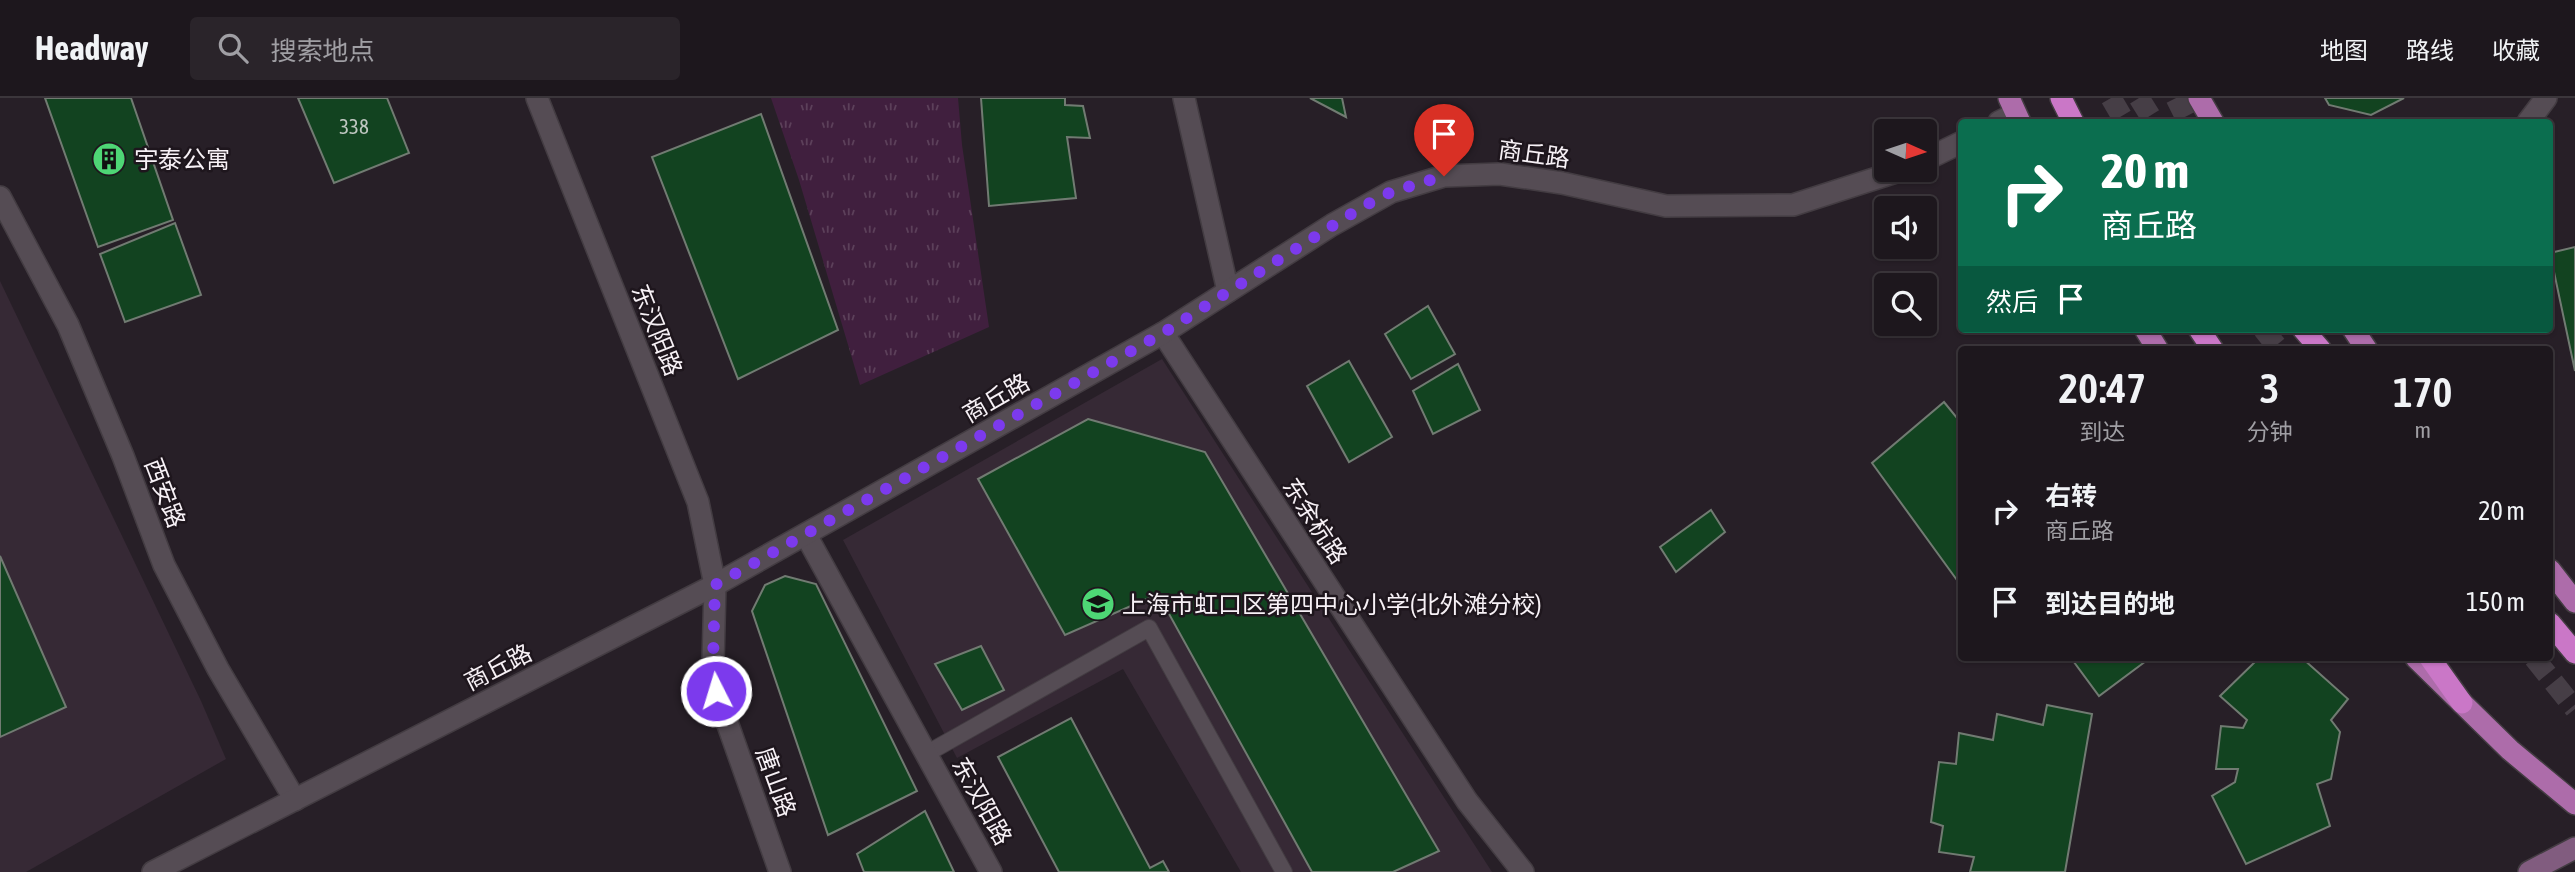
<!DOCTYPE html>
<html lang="zh">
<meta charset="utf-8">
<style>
body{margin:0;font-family:"Asap Condensed","Noto Sans SC",sans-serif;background:#2a242a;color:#f1f3f6;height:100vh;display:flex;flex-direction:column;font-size:26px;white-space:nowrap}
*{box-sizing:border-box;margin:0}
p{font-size:23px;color:#a09fa4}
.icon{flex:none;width:38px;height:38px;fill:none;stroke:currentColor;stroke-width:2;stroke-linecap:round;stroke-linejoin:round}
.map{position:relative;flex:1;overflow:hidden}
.sheet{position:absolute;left:1958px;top:248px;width:595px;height:315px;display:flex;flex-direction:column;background:#1d171d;border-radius:7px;box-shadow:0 2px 5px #0004,0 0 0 2px #3b363b}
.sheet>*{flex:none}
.banner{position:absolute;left:1958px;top:21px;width:595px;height:214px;border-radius:7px;box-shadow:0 2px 5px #0004,0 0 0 2px #3b363b;background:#0b6e4f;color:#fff;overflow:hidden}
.needle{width:46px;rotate:93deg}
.controls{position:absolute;left:1874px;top:21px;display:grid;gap:14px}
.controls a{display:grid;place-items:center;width:63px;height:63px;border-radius:7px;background:#1d171d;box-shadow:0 2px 5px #0004,0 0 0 2px #3b363b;font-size:35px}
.pin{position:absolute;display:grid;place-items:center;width:60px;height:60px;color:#fff;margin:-72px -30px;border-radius:50% 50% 50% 0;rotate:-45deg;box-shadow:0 0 7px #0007}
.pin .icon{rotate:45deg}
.me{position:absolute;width:77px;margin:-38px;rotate:355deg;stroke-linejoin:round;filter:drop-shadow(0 0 5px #0008)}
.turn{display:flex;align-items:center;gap:24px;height:147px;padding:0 28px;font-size:32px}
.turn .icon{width:91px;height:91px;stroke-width:2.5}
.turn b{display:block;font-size:49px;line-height:60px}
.then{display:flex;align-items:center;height:66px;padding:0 28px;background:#0003;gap:14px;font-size:26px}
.eta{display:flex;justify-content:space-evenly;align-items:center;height:119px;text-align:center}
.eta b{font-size:42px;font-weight:600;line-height:49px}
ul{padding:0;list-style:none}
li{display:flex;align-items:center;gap:21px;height:91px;padding:0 28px}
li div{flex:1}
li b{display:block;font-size:26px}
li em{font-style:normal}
header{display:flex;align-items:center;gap:42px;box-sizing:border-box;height:98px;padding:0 35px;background:#1d171d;border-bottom:2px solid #3b363b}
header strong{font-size:33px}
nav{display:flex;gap:38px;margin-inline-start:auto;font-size:24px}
.search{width:490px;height:63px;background:#2a242a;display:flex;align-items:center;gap:18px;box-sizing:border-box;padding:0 24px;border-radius:7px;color:#a09fa4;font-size:26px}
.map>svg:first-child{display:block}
</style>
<header>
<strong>Headway</strong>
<div class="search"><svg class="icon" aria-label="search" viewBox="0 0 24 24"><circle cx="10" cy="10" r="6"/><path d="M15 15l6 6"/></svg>搜索地点</div>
<nav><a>地图</a><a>路线</a><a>收藏</a></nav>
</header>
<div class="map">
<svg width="2575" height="774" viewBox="0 0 2575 774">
<defs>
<pattern id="grass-tufts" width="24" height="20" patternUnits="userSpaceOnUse" patternTransform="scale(1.75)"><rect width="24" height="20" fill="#401f3e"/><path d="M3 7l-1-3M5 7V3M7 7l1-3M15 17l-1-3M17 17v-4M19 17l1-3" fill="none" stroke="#5c405a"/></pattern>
</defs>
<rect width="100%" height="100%" fill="#271f27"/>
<!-- built -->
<g fill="#362935">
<path d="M 0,183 L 201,603 L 226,661 L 26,774 L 0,774 Z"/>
<path d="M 1162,261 L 1492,774 L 1241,774 L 1123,571 L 957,660 L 843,442 Z"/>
</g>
<!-- grass -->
<path fill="url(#grass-tufts)" d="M 771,0 L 958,0 L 962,47 L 989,229 L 860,287 L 799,82 Z"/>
<!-- building -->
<g fill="#124320" stroke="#717b72" stroke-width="2">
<path d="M 45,0 L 131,0 L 173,122 L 98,149 Z"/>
<path d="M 298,0 L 387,0 L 409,55 L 334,85 Z"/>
<path d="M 981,0 L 1065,0 L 1065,7 L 1083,8 L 1090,40 L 1067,39 L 1076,100 L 989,108 Z"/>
<path d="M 1310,0 L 1342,0 L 1346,19 Z"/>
<path d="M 2325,0 L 2404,0 L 2371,17 L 2329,7 Z"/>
<path d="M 761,16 L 838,232 L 738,281 L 652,59 Z"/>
<path d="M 175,125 L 201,197 L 125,224 L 100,156 Z"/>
<path d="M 2575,149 L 2575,273 L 2550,155 Z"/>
<path d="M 1428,208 L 1455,256 L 1411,281 L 1385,236 Z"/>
<path d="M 1349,263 L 1392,339 L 1349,364 L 1307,288 Z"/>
<path d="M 1458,266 L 1480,312 L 1433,336 L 1413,293 Z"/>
<path d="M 1944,304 L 1962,326 L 1962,489 L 1872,365 Z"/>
<path d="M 1088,321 L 1205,354 L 1439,753 L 1393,774 L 1312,774 L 1158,496 L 1065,537 L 978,381 Z"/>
<path d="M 1711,412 L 1725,434 L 1676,474 L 1660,449 Z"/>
<path d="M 0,458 L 66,609 L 0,639 Z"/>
<path d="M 785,478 L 816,486 L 917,693 L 828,737 L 752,513 L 765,487 Z"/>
<path d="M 981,548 L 1004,592 L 962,612 L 935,566 Z"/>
<path d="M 2071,560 L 2150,560 L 2099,598 Z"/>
<path d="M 2259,560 L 2302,560 L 2348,601 L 2331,622 L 2340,634 L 2331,681 L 2317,686 L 2330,728 L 2246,766 L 2212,698 L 2235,684 L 2238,671 L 2216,671 L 2221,628 L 2243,630 L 2247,622 L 2220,598 Z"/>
<path d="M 2047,607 L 2092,616 L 2065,774 L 1970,774 L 1974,759 L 1939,754 L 1943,728 L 1931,724 L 1939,664 L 1956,666 L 1959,635 L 1993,642 L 1997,616 L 2043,627 Z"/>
<path d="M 1071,620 L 1150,770 L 1163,763 L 1169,774 L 1059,774 L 998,659 Z"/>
<path d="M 925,713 L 954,774 L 864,774 L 857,756 Z"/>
</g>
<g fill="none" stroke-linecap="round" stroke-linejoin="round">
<!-- trunk-tunnel -->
<g stroke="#463e46" stroke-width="21" stroke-dasharray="21 10" stroke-linecap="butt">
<path d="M 2111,0 L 2125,24"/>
<path d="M 2139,0 L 2154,24"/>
<path d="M 2176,0 L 2188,24"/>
<path d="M 2263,231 L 2280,252"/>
<path d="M 2534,560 L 2575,611"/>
</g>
<defs>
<path id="service" d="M 926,656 L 1149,530 L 1284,774"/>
<g id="tertiary">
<path d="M 537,0 L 698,404 L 715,487 L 713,565 L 716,593 L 780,774"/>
<path d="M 1184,0 L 1228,193"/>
<path d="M 1999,24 L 2015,16"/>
<path d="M 2528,24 L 2546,0"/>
<path d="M 1925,62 L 1962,44"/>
<path d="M 0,99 L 68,227 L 123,358 L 164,467 L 218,571 L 295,702"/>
<path d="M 1163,235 L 1467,703 L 1523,774"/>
<path d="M 806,437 L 991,774"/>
<path d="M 153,774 L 715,487 L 1163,235 L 1332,127 L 1391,94 L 1444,78 L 1500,76 L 1562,85 L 1666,108 L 1793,107 L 1902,72"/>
</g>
<path id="secondary" d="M 2529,774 L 2575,750"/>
<g id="primary">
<path d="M 2009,0 L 2020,24"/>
<path d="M 2199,0 L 2213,24"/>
<path d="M 2145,231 L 2158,252"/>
<path d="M 2353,231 L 2367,252"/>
<path d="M 2550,472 L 2575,504"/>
<path d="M 2416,560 L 2510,652 L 2575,706"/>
</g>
<g id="trunk">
<path d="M 2061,0 L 2073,24"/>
<path d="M 2199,231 L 2213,252"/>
<path d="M 2303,231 L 2321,252"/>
<path d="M 2550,525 L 2575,555"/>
<path d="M 2430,560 L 2462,605"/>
</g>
</defs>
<!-- service casing -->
<use href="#service" stroke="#433c42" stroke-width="18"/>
<!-- tertiary casing -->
<use href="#tertiary" stroke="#433c42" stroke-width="24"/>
<!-- secondary casing -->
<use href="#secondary" stroke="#433c42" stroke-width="24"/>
<!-- primary casing -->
<use href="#primary" stroke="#433c42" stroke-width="24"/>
<!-- trunk casing -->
<use href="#trunk" stroke="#433c42" stroke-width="24"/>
<!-- service -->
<use href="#service" stroke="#554c54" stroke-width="16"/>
<!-- tertiary -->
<use href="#tertiary" stroke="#554c54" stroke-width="21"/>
<!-- secondary -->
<use href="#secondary" stroke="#815c7f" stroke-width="21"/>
<!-- primary -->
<use href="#primary" stroke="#ad6caa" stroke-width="21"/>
<!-- trunk -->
<use href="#trunk" stroke="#ca77c7" stroke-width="21"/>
</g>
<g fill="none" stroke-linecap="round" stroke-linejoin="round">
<!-- route -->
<path stroke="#7c3aed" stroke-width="12" stroke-dasharray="0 21.6" d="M 716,593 L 713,565 L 715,487 L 1163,235 L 1362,109 L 1391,94 L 1444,78"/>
</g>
<!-- icons -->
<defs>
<symbol id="building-disc" viewBox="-11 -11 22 22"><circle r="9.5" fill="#4ed675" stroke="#1e161d"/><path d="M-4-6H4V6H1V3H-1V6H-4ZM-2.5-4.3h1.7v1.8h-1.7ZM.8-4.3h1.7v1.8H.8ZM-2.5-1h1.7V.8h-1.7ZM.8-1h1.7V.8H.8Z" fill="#111"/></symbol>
<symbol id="school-disc" viewBox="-11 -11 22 22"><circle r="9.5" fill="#4ed675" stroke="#1e161d"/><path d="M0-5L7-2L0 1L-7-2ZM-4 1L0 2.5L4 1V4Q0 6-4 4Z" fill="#111"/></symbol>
</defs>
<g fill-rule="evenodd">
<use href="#building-disc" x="90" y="42" width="38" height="38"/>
<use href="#school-disc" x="1079" y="487" width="38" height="38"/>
</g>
<g text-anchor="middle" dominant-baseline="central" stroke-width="5" stroke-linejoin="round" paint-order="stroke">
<!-- number labels -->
<g font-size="21" fill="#bec6c0">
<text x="354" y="28">338</text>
</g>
<!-- street labels -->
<g font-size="24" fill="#f7f1f6" stroke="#1e161d">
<text transform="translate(1534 56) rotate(8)">商丘路</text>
<text transform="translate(657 232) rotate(68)">东汉阳路</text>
<text transform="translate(996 300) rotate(-30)">商丘路</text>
<text transform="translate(165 395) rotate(69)">西安路</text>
<text transform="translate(1315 423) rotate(57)">东余杭路</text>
<text transform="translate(498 569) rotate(-27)">商丘路</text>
<text transform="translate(776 684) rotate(70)">唐山路</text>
<text transform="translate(982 703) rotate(61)">东汉阳路</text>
</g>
<!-- poi labels -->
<g font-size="24" fill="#f7f1f6" stroke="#1e161d" text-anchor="start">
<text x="134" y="61">宇泰公寓</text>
<text x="1122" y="506">上海市虹口区第四中心小学(北外滩分校)</text>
</g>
</g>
</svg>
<div class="controls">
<a><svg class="needle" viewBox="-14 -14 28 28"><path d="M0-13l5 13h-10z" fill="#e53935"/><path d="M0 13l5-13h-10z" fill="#a09fa4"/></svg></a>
<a><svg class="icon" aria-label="sound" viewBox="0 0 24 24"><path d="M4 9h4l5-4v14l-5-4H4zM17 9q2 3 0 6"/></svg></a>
<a><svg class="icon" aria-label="search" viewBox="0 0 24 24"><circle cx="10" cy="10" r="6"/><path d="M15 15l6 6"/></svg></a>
</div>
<div class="pin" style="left:1444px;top:78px;background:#d93025"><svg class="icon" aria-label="arrive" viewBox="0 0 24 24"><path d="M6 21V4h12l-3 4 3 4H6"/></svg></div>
<svg class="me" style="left:716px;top:593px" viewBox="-20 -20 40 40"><circle r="17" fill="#7c3aed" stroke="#fff" stroke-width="3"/><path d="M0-11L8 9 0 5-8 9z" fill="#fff"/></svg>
<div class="banner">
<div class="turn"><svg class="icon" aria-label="right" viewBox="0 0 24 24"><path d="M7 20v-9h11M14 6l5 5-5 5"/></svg><div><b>20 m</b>商丘路</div></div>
<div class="then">然后<svg class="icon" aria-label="arrive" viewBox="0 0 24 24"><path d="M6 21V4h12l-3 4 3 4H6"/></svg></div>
</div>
<section class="sheet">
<div class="eta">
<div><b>20:47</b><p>到达</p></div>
<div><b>3</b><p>分钟</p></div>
<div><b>170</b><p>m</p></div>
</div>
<ul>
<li><svg class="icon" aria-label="right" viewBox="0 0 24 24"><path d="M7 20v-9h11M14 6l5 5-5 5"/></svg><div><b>右转</b><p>商丘路</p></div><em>20 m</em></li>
<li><svg class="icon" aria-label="arrive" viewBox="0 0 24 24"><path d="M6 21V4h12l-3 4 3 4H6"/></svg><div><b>到达目的地</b></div><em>150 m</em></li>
</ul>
</section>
</div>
